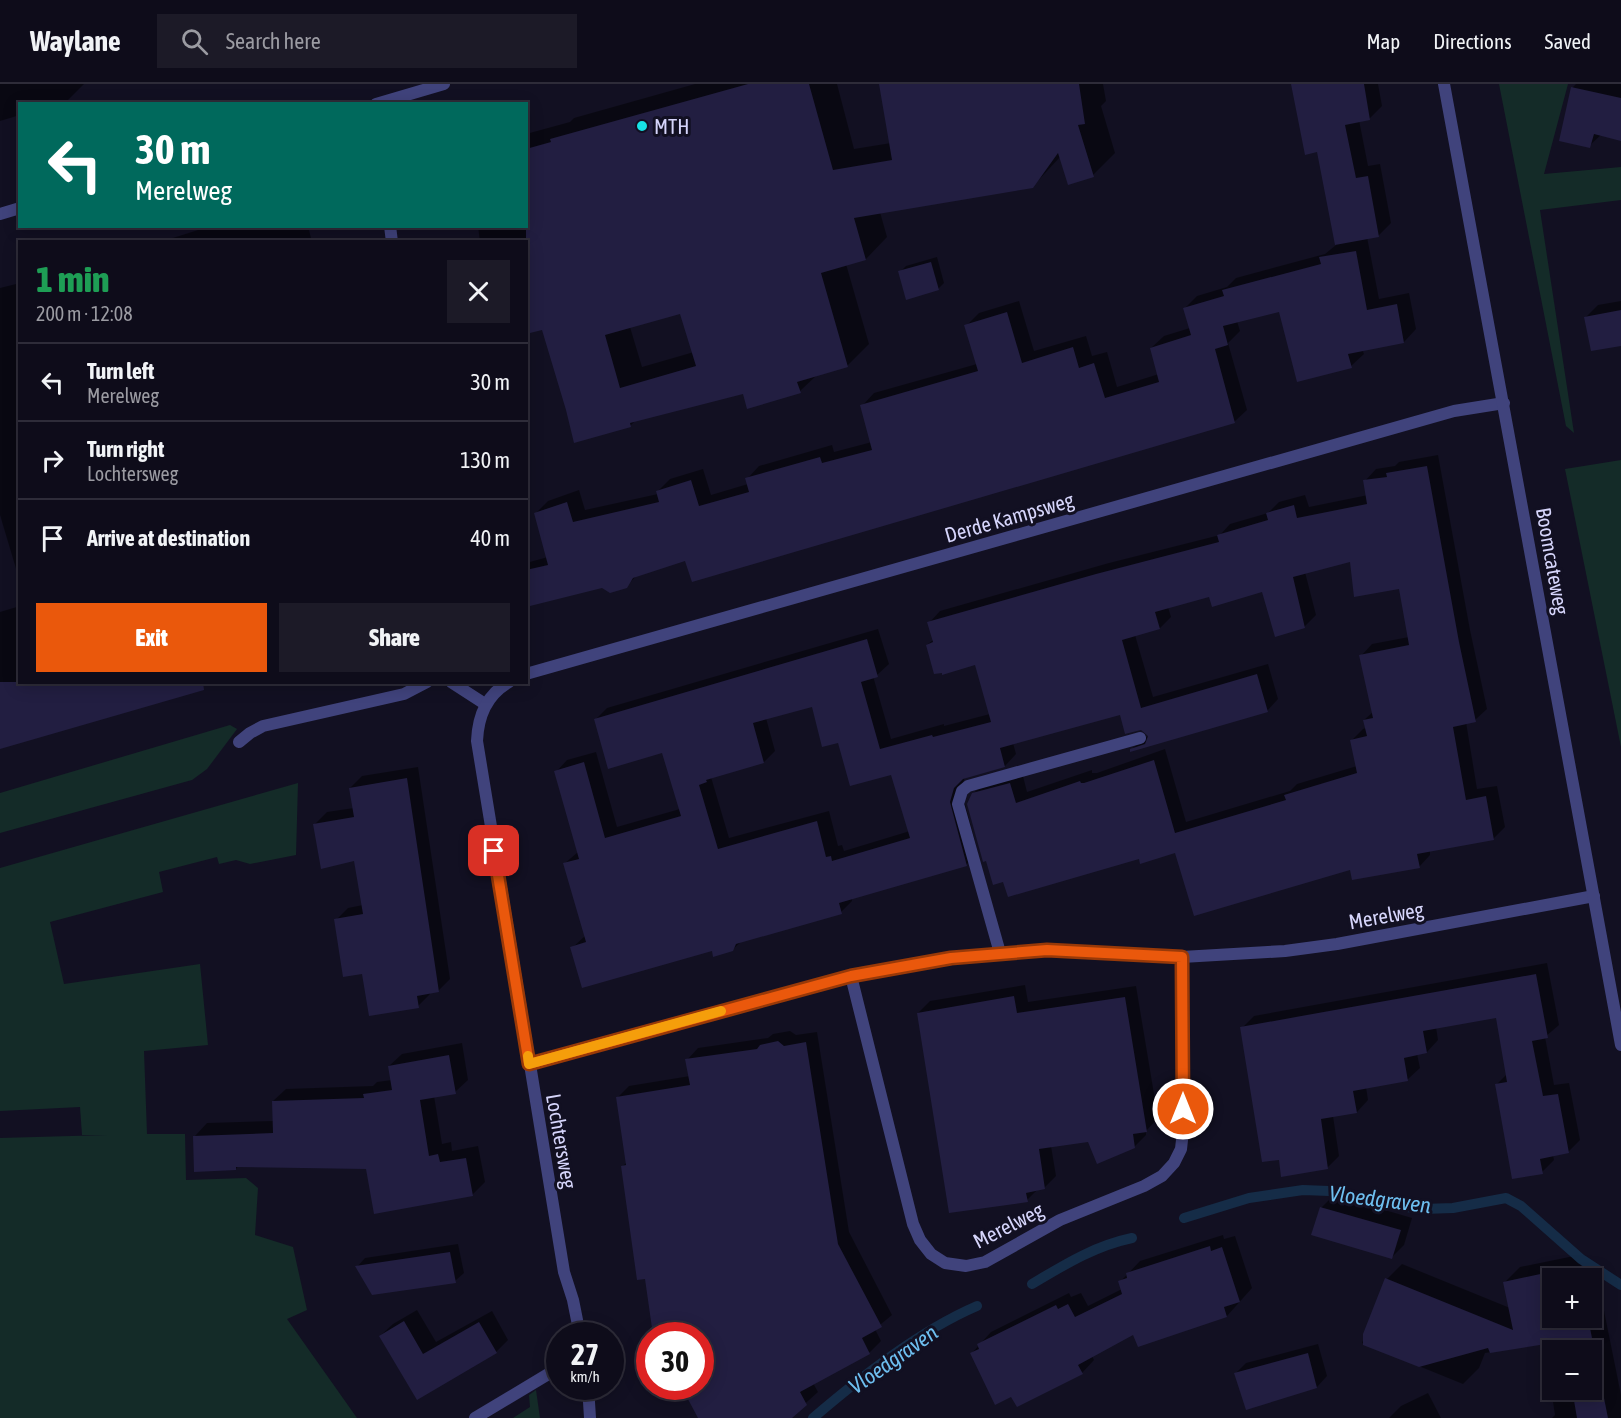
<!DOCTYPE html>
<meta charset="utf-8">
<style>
body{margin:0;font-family:"Asap Condensed",sans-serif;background:#1c1a27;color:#f1f3f6;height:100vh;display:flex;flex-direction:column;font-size:22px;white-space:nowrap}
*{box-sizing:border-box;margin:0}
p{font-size:20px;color:#9b9ba2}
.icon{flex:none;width:33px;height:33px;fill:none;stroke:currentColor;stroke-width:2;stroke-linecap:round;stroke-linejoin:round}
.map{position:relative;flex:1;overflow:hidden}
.sheet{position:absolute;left:18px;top:156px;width:510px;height:444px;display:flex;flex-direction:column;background:#0e0c1a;border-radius:0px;box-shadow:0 3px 15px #0003,0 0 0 2px #2e2c39}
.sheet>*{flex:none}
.hud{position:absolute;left:18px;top:18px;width:510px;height:126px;border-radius:0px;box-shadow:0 3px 15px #0003,0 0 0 2px #2e2c39;background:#00695c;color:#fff;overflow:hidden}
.tools{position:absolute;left:1542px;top:1184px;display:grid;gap:12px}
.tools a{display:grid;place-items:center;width:60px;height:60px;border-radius:0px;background:#0e0c1a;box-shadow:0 3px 15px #0003,0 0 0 2px #2e2c39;font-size:30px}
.speed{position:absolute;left:546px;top:1238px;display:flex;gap:12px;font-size:30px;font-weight:700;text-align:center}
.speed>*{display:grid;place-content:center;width:78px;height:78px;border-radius:50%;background:#0e0c1a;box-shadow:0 3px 15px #0003,0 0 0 2px #2e2c39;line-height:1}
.speed small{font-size:15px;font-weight:400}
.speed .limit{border:9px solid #d22;background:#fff;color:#111}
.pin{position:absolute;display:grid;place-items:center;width:51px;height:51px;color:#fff;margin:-26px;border-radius:12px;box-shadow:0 3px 9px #0006}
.me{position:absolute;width:66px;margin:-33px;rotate:0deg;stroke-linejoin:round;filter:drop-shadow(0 0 4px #0008)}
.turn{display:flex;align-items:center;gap:21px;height:126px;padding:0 18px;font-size:27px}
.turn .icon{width:78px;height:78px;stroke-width:2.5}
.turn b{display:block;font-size:42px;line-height:51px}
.round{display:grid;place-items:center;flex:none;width:63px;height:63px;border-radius:0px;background:#1c1a27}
.summary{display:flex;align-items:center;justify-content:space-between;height:102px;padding:0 18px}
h1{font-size:36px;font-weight:800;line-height:45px;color:#1e9e55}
.cta{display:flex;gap:12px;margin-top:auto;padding:12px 18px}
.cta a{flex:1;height:69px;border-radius:0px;background:#ea580c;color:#fff;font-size:24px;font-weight:800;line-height:69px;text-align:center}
.cta a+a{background:#1c1a27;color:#f1f3f6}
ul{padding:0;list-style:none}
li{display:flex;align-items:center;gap:18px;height:78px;padding:0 18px;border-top:2px solid #2e2c39}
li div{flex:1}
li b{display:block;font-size:22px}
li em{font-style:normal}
header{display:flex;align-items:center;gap:36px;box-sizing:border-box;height:84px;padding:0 30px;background:#0e0c1a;border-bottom:2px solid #2e2c39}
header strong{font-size:28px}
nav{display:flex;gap:33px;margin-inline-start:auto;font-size:21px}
.search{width:420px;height:54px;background:#1c1a27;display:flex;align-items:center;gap:15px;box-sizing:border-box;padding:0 21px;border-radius:0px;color:#9b9ba2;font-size:22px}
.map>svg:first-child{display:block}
</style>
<header>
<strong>Waylane</strong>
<div class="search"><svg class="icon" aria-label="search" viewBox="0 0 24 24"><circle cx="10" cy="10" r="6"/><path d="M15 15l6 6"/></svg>Search here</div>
<nav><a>Map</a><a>Directions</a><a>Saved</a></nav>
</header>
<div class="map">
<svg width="1621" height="1334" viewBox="0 0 1621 1334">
<rect width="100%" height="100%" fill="#121022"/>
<!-- green -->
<g fill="#142b28">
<path d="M 1499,0 L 1568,0 L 1544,90 L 1621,83 L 1621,116 L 1540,126 L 1574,349 L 1566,342 Z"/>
<path d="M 1621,376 L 1621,663 L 1565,385 Z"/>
<path d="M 230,641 L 237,645 L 207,685 L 192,696 L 0,749 L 0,709 Z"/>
<path d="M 298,699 L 296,771 L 250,780 L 236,776 L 219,780 L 217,773 L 159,788 L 163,808 L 50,838 L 64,900 L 200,880 L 208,961 L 144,967 L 147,1050 L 185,1050 L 186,1096 L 246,1094 L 258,1104 L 255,1151 L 293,1163 L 307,1226 L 287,1235 L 357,1334 L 0,1334 L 0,1054 L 107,1051 L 82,1051 L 80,1023 L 0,1027 L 0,784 Z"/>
<path d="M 536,1306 L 540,1334 L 513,1334 L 530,1323 L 529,1311 Z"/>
</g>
<!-- shadow -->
<g fill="#0007" fill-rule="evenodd">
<path d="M 0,0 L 84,0 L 66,18 L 60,20 L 20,20 L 20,31 L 0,37 Z"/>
<path d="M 695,0 L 837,0 L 854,65 L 891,59 L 881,0 L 1103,0 L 1106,17 L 1101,22 L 1115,69 L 1093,91 L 1061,72 L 1033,102 L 880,128 L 887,153 L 866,175 L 846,180 L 869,260 L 847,282 L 817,291 L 800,307 L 744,308 L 637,335 L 631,341 L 575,358 L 526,158 L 480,158 L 478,142 L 526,142 L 526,50 L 570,38 L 574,34 ZM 681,228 L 694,268 L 642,283 L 630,243 Z"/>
<path d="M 1293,0 L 1378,0 L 1382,22 L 1370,34 L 1359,36 L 1368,82 L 1380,80 L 1391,139 L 1379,151 L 1367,153 L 1379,215 L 1409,209 L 1416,245 L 1404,258 L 1362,265 L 1364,270 L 1351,282 L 1280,226 L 1237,237 L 1240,247 L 1228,259 L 1247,326 L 1234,338 L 686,475 L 638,490 L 626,503 L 603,502 L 526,522 L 526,479 L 548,473 L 536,429 L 548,417 L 579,406 L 585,426 L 658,410 L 658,407 L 670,395 L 703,385 L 711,411 L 748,400 L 747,395 L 759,382 L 832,361 L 834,368 L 872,358 L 862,322 L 874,309 L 977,280 L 966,242 L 979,229 L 1019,217 L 1034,267 L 1086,252 L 1092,272 L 1107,268 L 1117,303 L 1159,290 L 1151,264 L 1164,252 L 1190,244 L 1184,225 L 1197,212 L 1227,203 L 1236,194 L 1325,170 L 1336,161 L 1318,66 Z"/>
<path d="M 1576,0 L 1621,0 L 1621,52 L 1602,50 L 1589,62 L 1573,3 Z"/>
<path d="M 211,142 L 308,142 L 312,158 L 160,158 Z"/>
<path d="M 937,173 L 944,199 L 938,205 L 900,188 L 906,182 Z"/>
<path d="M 20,199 L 20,498 L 0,431 L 0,204 Z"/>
<path d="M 1621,217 L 1621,260 L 1586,233 L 1598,221 Z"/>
<path d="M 1438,371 L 1470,546 L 1487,625 L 1475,636 L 1466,638 L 1477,705 L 1497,702 L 1505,743 L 1493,755 L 1430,766 L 1430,771 L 1419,783 L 1352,784 L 1176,767 L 1140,773 L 973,710 L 985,698 L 1022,688 L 1027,708 L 1092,686 L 1092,689 L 1097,689 L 1165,665 L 1186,738 L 1290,707 L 1297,700 L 1357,682 L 1351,657 L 1363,645 L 1366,644 L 1364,636 L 1373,628 L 1361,572 L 1372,560 L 1409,553 L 1400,504 L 1351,476 L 1305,488 L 1316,531 L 1304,543 L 1263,507 L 1210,511 L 1168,523 L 1171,533 L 1160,544 L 1135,551 L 1153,613 L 1268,580 L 1278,615 L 1267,627 L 1131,666 L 1143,654 L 1150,652 L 1122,629 L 1013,659 L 1016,670 L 1005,682 L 965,693 L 961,705 L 978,769 L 966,781 L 852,814 L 852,817 L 841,828 L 742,857 L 732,866 L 572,864 L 586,851 L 564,780 L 578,768 L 556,688 L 567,676 L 596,668 L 617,743 L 680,725 L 663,667 L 596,635 L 607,624 L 878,545 L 889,580 L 877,591 L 873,592 L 891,655 L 944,640 L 944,642 L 990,630 L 976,580 L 927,561 L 934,555 L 929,539 L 940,527 L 1109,479 L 1220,451 L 1230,440 L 1268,429 L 1279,418 L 1305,411 L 1309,423 L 1368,411 L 1365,397 L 1376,385 L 1395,382 L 1399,378 ZM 813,621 L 839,657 L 892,689 L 910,747 L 844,767 L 842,761 L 838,762 L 829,727 L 729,754 L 711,693 L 764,678 L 775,667 L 766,634 Z"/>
<path d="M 20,522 L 20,598 L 0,664 L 0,528 Z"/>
<path d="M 418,683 L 450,895 L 438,907 L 430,908 L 430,910 L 418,922 L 363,889 L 336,836 L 348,824 L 363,821 L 355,775 L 315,740 L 327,728 L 354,724 L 350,704 L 362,692 Z"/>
<path d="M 1547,879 L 1559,941 L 1545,953 L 1554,1001 L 1569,999 L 1580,1056 L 1568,1068 L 1553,1071 L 1554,1076 L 1542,1088 L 1496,1001 L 1507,990 L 1497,932 L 1436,943 L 1438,956 L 1427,968 L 1417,970 L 1420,984 L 1408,995 L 1366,1003 L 1368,1016 L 1357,1028 L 1333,1032 L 1339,1072 L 1328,1083 L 1280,1074 L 1242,944 L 1254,932 Z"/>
<path d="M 1025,901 L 1028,918 L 1136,902 L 1158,1034 L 1146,1047 L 1146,1051 L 1134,1063 L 1089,1056 L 1051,1062 L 1056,1092 L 1044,1104 L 1038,1105 L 1027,1116 L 918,929 L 930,917 Z"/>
<path d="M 790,947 L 796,951 L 817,948 L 849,1148 L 892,1231 L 875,1245 L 881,1257 L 870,1268 L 813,1299 L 818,1308 L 789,1334 L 699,1334 L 682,1302 L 700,1302 L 700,1251 L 655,1251 L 646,1193 L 623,1082 L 627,1078 L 617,1014 L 629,1002 L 690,992 L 687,976 L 698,964 L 768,954 L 773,950 Z"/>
<path d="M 462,959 L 468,996 L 455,1008 L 434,1012 L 442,1060 L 451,1058 L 452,1067 L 478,1062 L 485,1098 L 472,1111 L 367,1084 L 239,1081 L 236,1085 L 195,1052 L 207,1039 L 274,1037 L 273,1017 L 286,1005 L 373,1002 L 377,998 L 392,996 L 389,982 L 402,970 Z"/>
<path d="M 1334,1111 L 1412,1134 L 1404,1161 L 1392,1173 L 1321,1124 Z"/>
<path d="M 1223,1151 L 1224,1155 L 1235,1152 L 1252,1204 L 1227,1232 L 1134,1249 L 1092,1272 L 1094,1276 L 1082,1289 L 1012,1311 L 972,1269 L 991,1248 L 1069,1209 L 1071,1213 L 1081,1209 L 1088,1222 L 1122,1205 L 1120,1198 L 1140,1177 Z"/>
<path d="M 458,1160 L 464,1189 L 455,1197 L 357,1183 L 365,1174 Z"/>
<path d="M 1579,1171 L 1584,1194 L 1552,1194 L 1552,1233 L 1592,1233 L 1592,1199 L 1598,1197 L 1621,1311 L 1621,1334 L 1552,1334 L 1555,1331 L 1553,1318 L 1566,1305 L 1592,1305 L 1592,1266 L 1566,1266 L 1565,1261 L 1547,1259 L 1485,1269 L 1479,1284 L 1463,1300 L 1362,1259 L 1387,1195 L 1402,1180 L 1510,1224 L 1505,1198 L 1520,1183 Z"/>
<path d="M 417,1226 L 436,1258 L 492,1227 L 508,1256 L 496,1268 L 417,1314 L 380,1252 L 393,1240 Z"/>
<path d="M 1318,1260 L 1327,1292 L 1317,1303 L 1236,1289 L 1246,1279 Z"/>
<path d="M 1428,1309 L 1441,1334 L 1389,1334 L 1401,1322 Z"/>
</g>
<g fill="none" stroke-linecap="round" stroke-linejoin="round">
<!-- stream -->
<g stroke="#152c47" stroke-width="10">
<path d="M 1184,1134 L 1249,1114 L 1303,1106 L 1329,1107 L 1398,1122 L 1423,1125 L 1453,1124 L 1506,1114 L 1521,1122 L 1581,1175 L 1621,1201"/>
<path d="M 1032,1200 C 1064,1181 1094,1162 1132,1154"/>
<path d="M 813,1334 C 861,1293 919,1247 977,1222"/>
</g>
</g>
<!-- building -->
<g fill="#221e41" fill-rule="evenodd">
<path d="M 748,0 L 809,0 L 833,86 L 892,76 L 879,0 L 1079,0 L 1085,40 L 1078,41 L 1094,93 L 1068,101 L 1058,69 L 1033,104 L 854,134 L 866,176 L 821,189 L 848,283 L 797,298 L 801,309 L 747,325 L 743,310 L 630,339 L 631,343 L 574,359 L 566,326 L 542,246 L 526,250 L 526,65 L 551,58 L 550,55 ZM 680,230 L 696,282 L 620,304 L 605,251 Z"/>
<path d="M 1291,0 L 1364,0 L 1370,36 L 1345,41 L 1356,94 L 1368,92 L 1379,153 L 1335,161 L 1317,68 L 1305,71 Z"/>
<path d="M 1571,3 L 1621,14 L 1621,57 L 1594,50 L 1590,64 L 1559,57 Z"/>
<path d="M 1356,167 L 1367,226 L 1397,220 L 1404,259 L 1348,270 L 1352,284 L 1297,298 L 1279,228 L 1223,242 L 1228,261 L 1215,265 L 1235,339 L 692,498 L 685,477 L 633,494 L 627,504 L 610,509 L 602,504 L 526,523 L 526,486 L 548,481 L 534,429 L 567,418 L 573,438 L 659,418 L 656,407 L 691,396 L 699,422 L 749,408 L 745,394 L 820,373 L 822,379 L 872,366 L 860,321 L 978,287 L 964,241 L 1007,228 L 1022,279 L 1073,263 L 1079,284 L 1094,279 L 1105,314 L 1159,298 L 1150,264 L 1191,251 L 1183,224 L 1224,212 L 1222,206 L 1321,180 L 1319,173 Z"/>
<path d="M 931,178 L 939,206 L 906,216 L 898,187 Z"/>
<path d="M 1621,226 L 1621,262 L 1591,267 L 1584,233 Z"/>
<path d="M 1427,382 L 1459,558 L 1476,638 L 1453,643 L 1466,716 L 1486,712 L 1494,756 L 1417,770 L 1420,784 L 1352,796 L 1350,786 L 1194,832 L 1175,769 L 1140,780 L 1139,775 L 1008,813 L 1003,798 L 993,801 L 986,777 L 983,778 L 967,720 L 972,709 L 1010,699 L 1016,719 L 1080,697 L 1081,699 L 1084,699 L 1154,676 L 1175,749 L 1286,716 L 1284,711 L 1357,689 L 1350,656 L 1367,652 L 1363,636 L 1373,634 L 1359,571 L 1409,561 L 1399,505 L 1354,513 L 1350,478 L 1293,493 L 1305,544 L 1275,553 L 1262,508 L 1212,523 L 1209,513 L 1155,528 L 1160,545 L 1122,556 L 1141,624 L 1257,590 L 1268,628 L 1130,668 L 1130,665 L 1145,660 L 1148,652 L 1141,646 L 1125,650 L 1120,631 L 1000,664 L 1005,683 L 963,695 L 954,704 L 950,718 L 967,782 L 839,819 L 842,830 L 736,860 L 733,867 L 713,873 L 712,867 L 582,904 L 570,863 L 586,858 L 563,779 L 579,775 L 554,687 L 584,678 L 605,754 L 681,732 L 662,669 L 608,685 L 594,635 L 867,555 L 878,593 L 861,598 L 880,665 L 932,651 L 933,653 L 991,638 L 975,581 L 942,591 L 942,589 L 934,590 L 926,561 L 933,558 L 927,538 L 1096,490 L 1219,458 L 1217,451 L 1268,436 L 1266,429 L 1294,421 L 1297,434 L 1367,420 L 1363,396 L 1387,393 L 1386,389 ZM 812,623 L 822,663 L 838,659 L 850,702 L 891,691 L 910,754 L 832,777 L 831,772 L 826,773 L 817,737 L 718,765 L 699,701 L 707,698 L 706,696 L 764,679 L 753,639 Z"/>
<path d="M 0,598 L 203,598 L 204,606 L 0,665 Z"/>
<path d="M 407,694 L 439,908 L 417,912 L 419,924 L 369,932 L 362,890 L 343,893 L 334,835 L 363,830 L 354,777 L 321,785 L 313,740 L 354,733 L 349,704 Z"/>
<path d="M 1536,890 L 1548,954 L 1532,957 L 1543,1012 L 1558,1010 L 1569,1069 L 1540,1075 L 1543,1090 L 1512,1095 L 1495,1000 L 1507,998 L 1496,934 L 1423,947 L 1427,969 L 1404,974 L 1408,997 L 1353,1007 L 1357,1029 L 1321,1035 L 1328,1085 L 1281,1093 L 1279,1076 L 1262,1078 L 1240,943 Z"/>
<path d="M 1014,912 L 1017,929 L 1125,913 L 1147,1048 L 1133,1050 L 1135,1064 L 1097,1080 L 1088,1058 L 1039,1065 L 1045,1105 L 1026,1109 L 1028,1118 L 949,1129 L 917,929 Z"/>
<path d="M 778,957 L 784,962 L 806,958 L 838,1160 L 882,1243 L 862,1254 L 870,1270 L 800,1308 L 807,1321 L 792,1334 L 698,1334 L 681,1302 L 700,1302 L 700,1251 L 653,1251 L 645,1195 L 637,1196 L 621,1082 L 626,1081 L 616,1013 L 690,1001 L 685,975 L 757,965 L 760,961 Z"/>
<path d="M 449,971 L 456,1010 L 420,1016 L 429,1072 L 438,1070 L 440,1078 L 466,1074 L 473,1112 L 374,1130 L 366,1085 L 236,1083 L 236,1086 L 194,1088 L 193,1052 L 273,1049 L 272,1017 L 364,1014 L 363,1010 L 392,1006 L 388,982 Z"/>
<path d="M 1320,1123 L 1401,1146 L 1392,1175 L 1311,1151 Z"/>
<path d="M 1210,1162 L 1211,1167 L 1222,1163 L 1240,1218 L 1224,1223 L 1227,1233 L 1138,1263 L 1133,1251 L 1078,1281 L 1083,1290 L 1017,1323 L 1011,1313 L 995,1321 L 970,1269 L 979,1265 L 977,1260 L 1056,1221 L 1058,1225 L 1068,1220 L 1075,1233 L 1122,1210 L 1118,1197 L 1127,1194 L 1126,1189 Z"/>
<path d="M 450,1168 L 456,1199 L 372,1211 L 355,1182 Z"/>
<path d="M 1564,1185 L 1566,1194 L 1552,1194 L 1552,1233 L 1574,1233 L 1575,1237 L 1588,1234 L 1608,1334 L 1577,1334 L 1572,1305 L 1592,1305 L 1592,1266 L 1565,1266 L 1564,1263 L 1547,1266 L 1546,1260 L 1490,1269 L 1488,1264 L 1419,1283 L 1363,1261 L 1363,1250 L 1385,1194 L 1513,1246 L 1503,1198 Z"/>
<path d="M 404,1237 L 423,1270 L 479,1238 L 497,1269 L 417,1316 L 379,1252 Z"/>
<path d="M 1308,1269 L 1317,1304 L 1246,1326 L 1234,1289 Z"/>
</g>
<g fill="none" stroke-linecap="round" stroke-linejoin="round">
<!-- service -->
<path stroke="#40437c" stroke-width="12" d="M 1000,869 L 958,720 L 962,707 L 968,702 L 1140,654"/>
<!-- minor -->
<g stroke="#40437c" stroke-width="12">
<path d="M 376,20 L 444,0"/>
<path d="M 0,130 L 20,124"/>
<path d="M 390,142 L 392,158"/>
<path d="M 526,590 L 1454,327 L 1504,319"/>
<path d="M 451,598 L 485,620"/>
<path d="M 509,598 C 486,611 478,632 477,657 L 564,1188 L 573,1216 L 580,1251"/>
<path d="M 239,658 L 250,649 L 263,642 L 404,610 L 427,598"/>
<path d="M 851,892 L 913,1140 L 920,1156 L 931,1170 L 945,1179 L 966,1182 L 985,1178 L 1060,1136 L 1144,1102 L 1162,1092 L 1174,1079 L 1181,1065 L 1183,1047 L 1182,873"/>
<path d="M 529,980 L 851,892 L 951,874 L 1047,866 L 1182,873 L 1285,867 L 1337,860 L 1594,812"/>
<path d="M 588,1302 L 590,1334"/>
<path d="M 475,1334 L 560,1283"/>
</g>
<!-- tertiary -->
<path stroke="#40437c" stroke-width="12" d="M 1444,0 L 1621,961"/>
</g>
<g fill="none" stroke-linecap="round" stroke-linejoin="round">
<defs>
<path id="route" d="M 494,767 L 529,980 L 851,892 L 951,874 L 1047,866 L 1182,873 L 1183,1025"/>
</defs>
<!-- route casing -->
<use href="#route" stroke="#983908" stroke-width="15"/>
<!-- route -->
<use href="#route" stroke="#ea580c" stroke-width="10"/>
<!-- slow -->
<path stroke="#f59e0b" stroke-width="10" d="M 528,972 L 529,980 L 721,927"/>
</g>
<!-- markers -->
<circle fill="#17e2e5" stroke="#121022" stroke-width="2" cx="642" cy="42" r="6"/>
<g text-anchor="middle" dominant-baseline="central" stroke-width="6" stroke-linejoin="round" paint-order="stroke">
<!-- poi labels -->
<g font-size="21" fill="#d6d5fb" stroke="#121022" text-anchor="start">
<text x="654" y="42">MTH</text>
</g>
<!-- street labels -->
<g font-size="21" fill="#d6d5fb" stroke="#121022">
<text transform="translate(1009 433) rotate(-16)">Derde Kampsweg</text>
<text transform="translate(1553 477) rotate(80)">Boomcateweg</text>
<text transform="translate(1386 831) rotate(-10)">Merelweg</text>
<text transform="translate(562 1057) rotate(80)">Lochtersweg</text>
<text transform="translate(1008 1141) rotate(-27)">Merelweg</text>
</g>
<!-- water labels -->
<g font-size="22" font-style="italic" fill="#6ebff0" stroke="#121022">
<text transform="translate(1380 1115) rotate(7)">Vloedgraven</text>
<text transform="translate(893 1275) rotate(-35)">Vloedgraven</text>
</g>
</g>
</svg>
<div class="tools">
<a>+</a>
<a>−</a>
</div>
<div class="speed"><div>27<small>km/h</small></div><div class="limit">30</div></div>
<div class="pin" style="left:494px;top:767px;background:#d93025"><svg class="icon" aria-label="arrive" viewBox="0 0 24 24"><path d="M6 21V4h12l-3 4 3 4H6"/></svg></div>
<svg class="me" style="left:1183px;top:1025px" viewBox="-20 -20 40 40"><circle r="17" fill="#ea580c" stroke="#fff" stroke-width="3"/><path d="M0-11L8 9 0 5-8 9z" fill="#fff"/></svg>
<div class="hud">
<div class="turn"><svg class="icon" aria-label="left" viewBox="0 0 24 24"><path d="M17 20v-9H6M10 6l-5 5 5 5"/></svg><div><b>30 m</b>Merelweg</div></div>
</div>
<section class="sheet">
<div class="summary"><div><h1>1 min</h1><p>200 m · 12:08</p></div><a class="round"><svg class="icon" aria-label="close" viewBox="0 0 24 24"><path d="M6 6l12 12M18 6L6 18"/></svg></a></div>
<ul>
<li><svg class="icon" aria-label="left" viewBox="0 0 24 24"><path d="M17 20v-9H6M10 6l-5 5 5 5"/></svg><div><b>Turn left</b><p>Merelweg</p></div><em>30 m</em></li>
<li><svg class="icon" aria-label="right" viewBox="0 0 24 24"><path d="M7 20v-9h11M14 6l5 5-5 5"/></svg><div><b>Turn right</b><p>Lochtersweg</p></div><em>130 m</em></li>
<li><svg class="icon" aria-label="arrive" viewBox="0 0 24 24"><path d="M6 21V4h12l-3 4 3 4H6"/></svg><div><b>Arrive at destination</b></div><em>40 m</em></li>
</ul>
<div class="cta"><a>Exit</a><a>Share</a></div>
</section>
</div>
